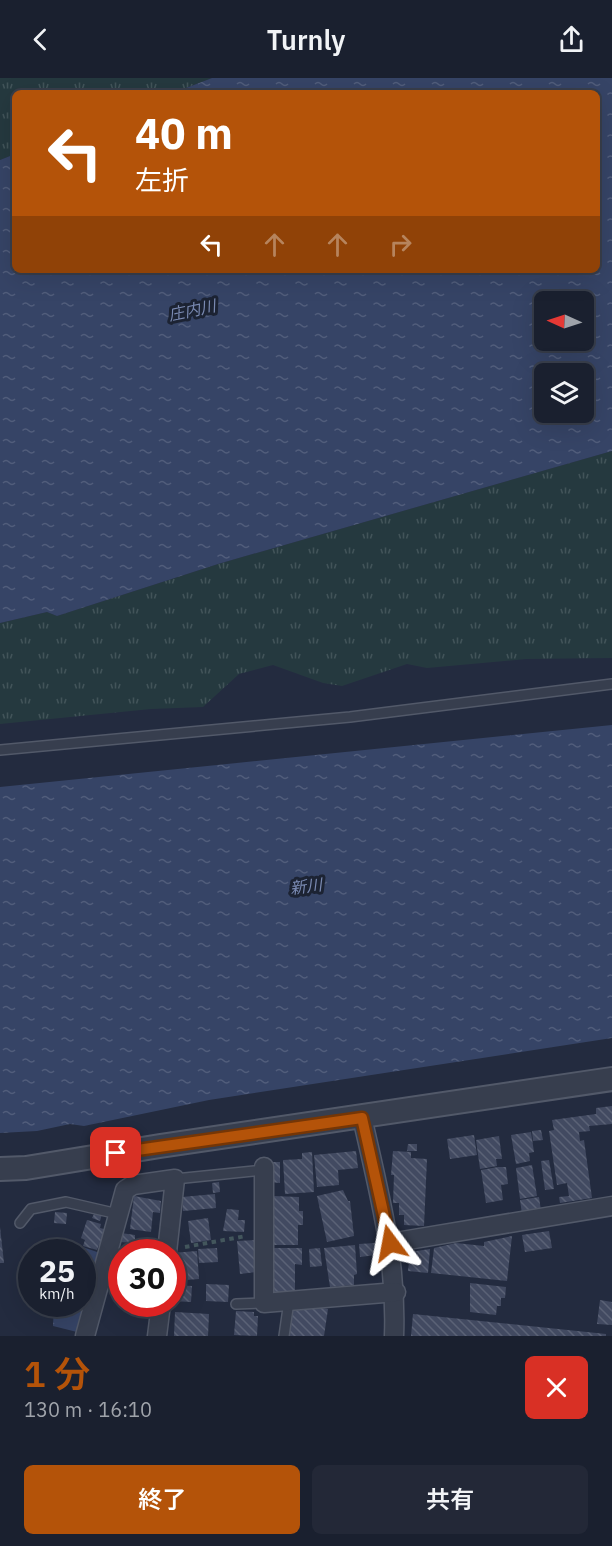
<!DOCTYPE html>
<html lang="ja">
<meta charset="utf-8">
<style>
body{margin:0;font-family:"IBM Plex Sans","Noto Sans JP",sans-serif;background:#232837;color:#f1f3f6;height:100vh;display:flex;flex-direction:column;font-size:22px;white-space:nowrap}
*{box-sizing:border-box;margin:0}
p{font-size:20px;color:#9fa3aa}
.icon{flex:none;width:33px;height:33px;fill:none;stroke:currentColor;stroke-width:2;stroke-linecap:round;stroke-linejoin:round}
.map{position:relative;height:1258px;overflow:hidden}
.drawer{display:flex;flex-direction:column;background:#1a202f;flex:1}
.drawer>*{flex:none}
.banner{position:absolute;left:12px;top:12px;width:588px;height:183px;border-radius:9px;box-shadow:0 6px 24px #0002,0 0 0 2px #383e4b;background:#b45309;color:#fff;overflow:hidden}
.needle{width:39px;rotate:273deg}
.controls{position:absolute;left:534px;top:213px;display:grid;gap:12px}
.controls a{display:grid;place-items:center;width:60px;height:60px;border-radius:9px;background:#1a202f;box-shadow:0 6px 24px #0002,0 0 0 2px #383e4b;font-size:30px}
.speed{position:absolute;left:18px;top:1161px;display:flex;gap:12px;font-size:30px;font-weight:700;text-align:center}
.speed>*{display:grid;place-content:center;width:78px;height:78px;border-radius:50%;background:#1a202f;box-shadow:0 6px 24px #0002,0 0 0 2px #383e4b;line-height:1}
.speed small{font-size:15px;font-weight:400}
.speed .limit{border:9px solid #d22;background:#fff;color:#111}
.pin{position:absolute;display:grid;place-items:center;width:51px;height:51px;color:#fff;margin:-26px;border-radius:12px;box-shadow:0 3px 9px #0006}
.me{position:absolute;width:66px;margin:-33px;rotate:347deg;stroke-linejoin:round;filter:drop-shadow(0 0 4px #0008)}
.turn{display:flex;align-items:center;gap:21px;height:126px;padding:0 24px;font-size:27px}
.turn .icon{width:78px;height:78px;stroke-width:2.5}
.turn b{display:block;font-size:42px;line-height:51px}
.lanes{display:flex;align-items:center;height:57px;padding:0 24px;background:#0003;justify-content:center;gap:30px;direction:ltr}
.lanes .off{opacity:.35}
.round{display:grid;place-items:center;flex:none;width:63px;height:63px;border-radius:9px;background:#232837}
.summary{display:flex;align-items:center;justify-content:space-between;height:102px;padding:0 24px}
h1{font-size:36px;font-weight:600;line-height:45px;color:#b45309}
.primary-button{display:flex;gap:12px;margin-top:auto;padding:12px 24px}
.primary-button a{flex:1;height:69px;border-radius:9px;background:#b45309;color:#fff;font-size:24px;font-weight:600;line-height:69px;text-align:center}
.primary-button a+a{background:#232837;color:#f1f3f6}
header{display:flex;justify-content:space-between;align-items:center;height:78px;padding:0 24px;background:#1a202f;font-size:27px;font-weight:600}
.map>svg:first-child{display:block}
</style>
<header><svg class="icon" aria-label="back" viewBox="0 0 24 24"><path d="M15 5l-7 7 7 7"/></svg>Turnly<svg class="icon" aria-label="share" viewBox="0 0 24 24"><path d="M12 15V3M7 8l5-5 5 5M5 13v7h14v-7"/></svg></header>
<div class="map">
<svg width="612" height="1258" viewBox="0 0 612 1258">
<defs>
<pattern id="grass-tufts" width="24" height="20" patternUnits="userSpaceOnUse" patternTransform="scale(1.5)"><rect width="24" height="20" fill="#25393f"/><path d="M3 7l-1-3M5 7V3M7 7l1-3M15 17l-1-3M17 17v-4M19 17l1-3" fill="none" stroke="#425459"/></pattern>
<pattern id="water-ripples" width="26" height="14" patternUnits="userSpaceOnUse" patternTransform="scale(1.5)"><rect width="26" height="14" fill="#364466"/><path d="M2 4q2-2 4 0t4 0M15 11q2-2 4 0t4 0" fill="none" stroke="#515d7b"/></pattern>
<pattern id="building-back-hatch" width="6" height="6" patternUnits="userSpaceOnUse" patternTransform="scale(1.5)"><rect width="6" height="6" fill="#424a61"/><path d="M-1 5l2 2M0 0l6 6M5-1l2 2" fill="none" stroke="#5b6276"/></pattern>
</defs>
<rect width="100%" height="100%" fill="#232b3f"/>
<!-- grass -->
<g fill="url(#grass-tufts)">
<path d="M 0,0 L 212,0 L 173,15 L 15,15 L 15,76 L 0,82 Z"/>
<path d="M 612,373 L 612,580 L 526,581 L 427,590 L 407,586 L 342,608 L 323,605 L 273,587 L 239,596 L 203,629 L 151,631 L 0,646 L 0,545 L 47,534 L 57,538 L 218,486 Z"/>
</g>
<!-- water -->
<g fill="url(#water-ripples)" fill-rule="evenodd">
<path d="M 212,0 L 612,0 L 612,373 L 218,486 L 57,538 L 47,534 L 0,545 L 0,82 L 15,76 L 15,192 L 597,192 L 597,15 L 173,15 ZM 544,224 L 584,224 L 584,262 L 544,262 ZM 544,296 L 584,296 L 584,334 L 544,334 Z"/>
<path d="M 612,647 L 612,960 L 209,1022 L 84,1048 L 70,1046 L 37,1053 L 0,1055 L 0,709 Z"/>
<path d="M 59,1161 L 100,1175 L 77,1254 L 53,1248 L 54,1226 L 82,1226 L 82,1174 L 58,1174 Z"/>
</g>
<!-- building -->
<g fill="url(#building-back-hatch)">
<path d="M 612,1028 L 612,1046 L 589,1048 L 590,1053 L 579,1054 L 580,1063 L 584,1062 L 592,1120 L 560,1125 L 559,1119 L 569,1118 L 567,1105 L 557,1107 L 549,1053 L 554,1052 L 552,1042 L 596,1036 L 596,1030 Z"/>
<path d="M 541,1052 L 543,1062 L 533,1063 L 532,1053 Z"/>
<path d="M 531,1054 L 534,1074 L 529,1075 L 530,1083 L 516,1086 L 511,1057 Z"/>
<path d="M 474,1057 L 477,1077 L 450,1081 L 447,1061 Z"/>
<path d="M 499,1058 L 502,1081 L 496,1081 L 497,1088 L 480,1091 L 476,1062 Z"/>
<path d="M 408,1066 L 417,1066 L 417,1073 L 407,1073 Z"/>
<path d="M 356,1073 L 358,1090 L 338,1092 L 339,1107 L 317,1109 L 314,1077 Z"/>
<path d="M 393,1073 L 411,1074 L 411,1080 L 427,1081 L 424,1148 L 404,1147 L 404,1137 L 399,1137 L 399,1125 L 393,1125 L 394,1097 L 391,1097 Z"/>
<path d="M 312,1074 L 314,1114 L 285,1116 L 283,1082 L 302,1081 L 302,1075 Z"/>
<path d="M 549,1082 L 554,1111 L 545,1112 L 541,1083 Z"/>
<path d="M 269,1084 L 280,1084 L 280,1105 L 269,1104 Z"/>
<path d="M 532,1087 L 537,1118 L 520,1121 L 516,1090 Z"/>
<path d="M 498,1089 L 506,1089 L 508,1106 L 501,1107 L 503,1122 L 486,1125 L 481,1092 Z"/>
<path d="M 219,1104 L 220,1114 L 213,1115 L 212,1105 Z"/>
<path d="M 343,1112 L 348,1123 L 350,1123 L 354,1158 L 327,1164 L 317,1118 Z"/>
<path d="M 215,1116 L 216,1130 L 183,1133 L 182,1119 Z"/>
<path d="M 134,1118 L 161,1123 L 160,1135 L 153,1134 L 151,1154 L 130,1151 Z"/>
<path d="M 273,1118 L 299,1119 L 299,1133 L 303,1133 L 303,1147 L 298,1147 L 298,1167 L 273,1167 Z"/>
<path d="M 539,1119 L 541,1133 L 522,1136 L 520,1122 Z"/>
<path d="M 227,1131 L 239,1132 L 238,1142 L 245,1142 L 244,1154 L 223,1153 Z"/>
<path d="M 55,1134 L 67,1135 L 66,1146 L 54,1145 Z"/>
<path d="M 95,1134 L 102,1136 L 100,1143 L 92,1140 Z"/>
<path d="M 208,1140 L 211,1162 L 191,1165 L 188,1143 Z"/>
<path d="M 87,1142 L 101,1146 L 100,1150 L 108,1152 L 103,1168 L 99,1167 L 97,1172 L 83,1168 L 85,1162 L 81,1160 Z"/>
<path d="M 0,1149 L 4,1185 L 0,1185 Z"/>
<path d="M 549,1153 L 552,1170 L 525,1174 L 522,1157 Z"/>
<path d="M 121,1155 L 135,1157 L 135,1165 L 120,1164 Z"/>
<path d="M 512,1158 L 507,1203 L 431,1195 L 434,1170 L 456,1165 L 484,1168 L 484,1164 Z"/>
<path d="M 258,1162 L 257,1194 L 240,1196 L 237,1163 Z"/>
<path d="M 375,1165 L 376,1177 L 360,1179 L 359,1166 Z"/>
<path d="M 355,1167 L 357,1196 L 354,1197 L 354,1207 L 330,1209 L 324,1170 Z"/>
<path d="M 217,1170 L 218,1184 L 199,1185 L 198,1171 Z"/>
<path d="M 273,1170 L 302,1170 L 302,1187 L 295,1186 L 295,1215 L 273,1215 Z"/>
<path d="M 320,1170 L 322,1188 L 310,1189 L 309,1171 Z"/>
<path d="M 430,1171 L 428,1195 L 408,1193 L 410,1174 Z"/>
<path d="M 197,1173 L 199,1201 L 173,1203 L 172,1175 Z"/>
<path d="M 119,1181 L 122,1181 L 122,1216 L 111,1215 L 113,1192 L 117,1193 Z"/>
<path d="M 470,1205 L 506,1209 L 505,1220 L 501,1220 L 501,1228 L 497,1228 L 496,1237 L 470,1234 Z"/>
<path d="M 206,1206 L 229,1207 L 228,1224 L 206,1223 Z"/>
<path d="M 172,1207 L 192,1208 L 191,1224 L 172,1223 Z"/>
<path d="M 600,1222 L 612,1224 L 612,1247 L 597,1246 Z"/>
<path d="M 304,1227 L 328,1231 L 324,1258 L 286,1258 L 291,1228 Z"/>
<path d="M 236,1233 L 254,1234 L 254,1238 L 258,1238 L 257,1258 L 234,1257 Z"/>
<path d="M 175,1234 L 209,1236 L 208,1258 L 174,1258 Z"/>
<path d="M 413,1236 L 606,1256 L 606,1258 L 411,1258 Z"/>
</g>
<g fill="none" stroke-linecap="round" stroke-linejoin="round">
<defs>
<g id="service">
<path d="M 0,672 L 350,639 L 612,606"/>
<path d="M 175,1101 L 264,1092"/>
<path d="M 20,1145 L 31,1131 L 66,1124 L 118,1136"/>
<path d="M 236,1226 L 264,1225"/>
<path d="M 284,1258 L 289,1223"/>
</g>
<g id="minor">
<path d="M 362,1039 C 379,1115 397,1180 394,1258"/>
<path d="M 264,1089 L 264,1225 L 396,1214"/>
<path d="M 390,1165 L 612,1128"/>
<path d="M 85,1258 L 125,1112 L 133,1107 L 175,1101 L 167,1174"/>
<path d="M 157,1258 L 161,1226"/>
</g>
<path id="tertiary" d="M 0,1091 L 26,1090 L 160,1068 L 612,1001"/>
</defs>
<!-- service casing -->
<use href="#service" stroke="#525969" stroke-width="12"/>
<!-- minor casing -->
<use href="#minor" stroke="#525969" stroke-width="21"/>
<!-- tertiary casing -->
<use href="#tertiary" stroke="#525969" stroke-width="26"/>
<!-- path -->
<path stroke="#43565c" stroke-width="4" stroke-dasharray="4.5 4.5" stroke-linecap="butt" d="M 185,1169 L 246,1158"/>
<!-- service -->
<use href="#service" stroke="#373e4e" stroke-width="9"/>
<!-- minor -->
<use href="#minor" stroke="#373e4e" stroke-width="18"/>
<!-- tertiary -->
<use href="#tertiary" stroke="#373e4e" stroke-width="22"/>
</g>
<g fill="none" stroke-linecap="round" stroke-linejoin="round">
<defs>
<path id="route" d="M 116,1075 L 362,1040 L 390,1165"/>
</defs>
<!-- route casing -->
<use href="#route" stroke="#753606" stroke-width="15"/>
<!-- route -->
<use href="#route" stroke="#b45309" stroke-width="10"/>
</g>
<g text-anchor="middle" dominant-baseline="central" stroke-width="6" stroke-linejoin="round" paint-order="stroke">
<!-- water labels -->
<g font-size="16" font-style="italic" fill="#7a8ab2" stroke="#1c2333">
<text transform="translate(192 232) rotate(-12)">庄内川</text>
<text transform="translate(306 808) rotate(-7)">新川</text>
</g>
</g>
</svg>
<div class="controls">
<a><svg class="needle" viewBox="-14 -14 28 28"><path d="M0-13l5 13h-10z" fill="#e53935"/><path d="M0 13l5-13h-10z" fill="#9fa3aa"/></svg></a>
<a><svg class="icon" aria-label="layers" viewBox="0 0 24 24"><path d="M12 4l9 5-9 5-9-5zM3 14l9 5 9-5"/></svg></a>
</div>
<div class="speed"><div>25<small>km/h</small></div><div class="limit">30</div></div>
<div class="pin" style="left:116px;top:1075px;background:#d93025"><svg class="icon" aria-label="arrive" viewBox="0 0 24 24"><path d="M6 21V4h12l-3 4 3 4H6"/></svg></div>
<svg class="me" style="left:390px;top:1165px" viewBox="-20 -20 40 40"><path d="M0-17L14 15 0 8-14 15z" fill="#b45309" stroke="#fff" stroke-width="4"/></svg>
<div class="banner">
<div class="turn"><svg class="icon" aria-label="left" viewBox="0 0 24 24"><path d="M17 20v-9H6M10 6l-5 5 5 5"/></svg><div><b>40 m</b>左折</div></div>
<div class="lanes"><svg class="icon" aria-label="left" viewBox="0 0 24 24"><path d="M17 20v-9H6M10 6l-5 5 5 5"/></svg><svg class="icon off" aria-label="ahead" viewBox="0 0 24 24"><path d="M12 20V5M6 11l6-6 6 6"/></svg><svg class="icon off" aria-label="ahead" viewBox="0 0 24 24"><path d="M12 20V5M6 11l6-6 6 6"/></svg><svg class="icon off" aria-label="right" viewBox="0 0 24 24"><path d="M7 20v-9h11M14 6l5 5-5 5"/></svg></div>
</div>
</div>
<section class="drawer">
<div class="summary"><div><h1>1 分</h1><p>130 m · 16:10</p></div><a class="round" style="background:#d93025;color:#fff"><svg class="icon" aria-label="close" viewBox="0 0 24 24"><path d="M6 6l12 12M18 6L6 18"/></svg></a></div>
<div class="primary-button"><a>終了</a><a>共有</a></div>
</section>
